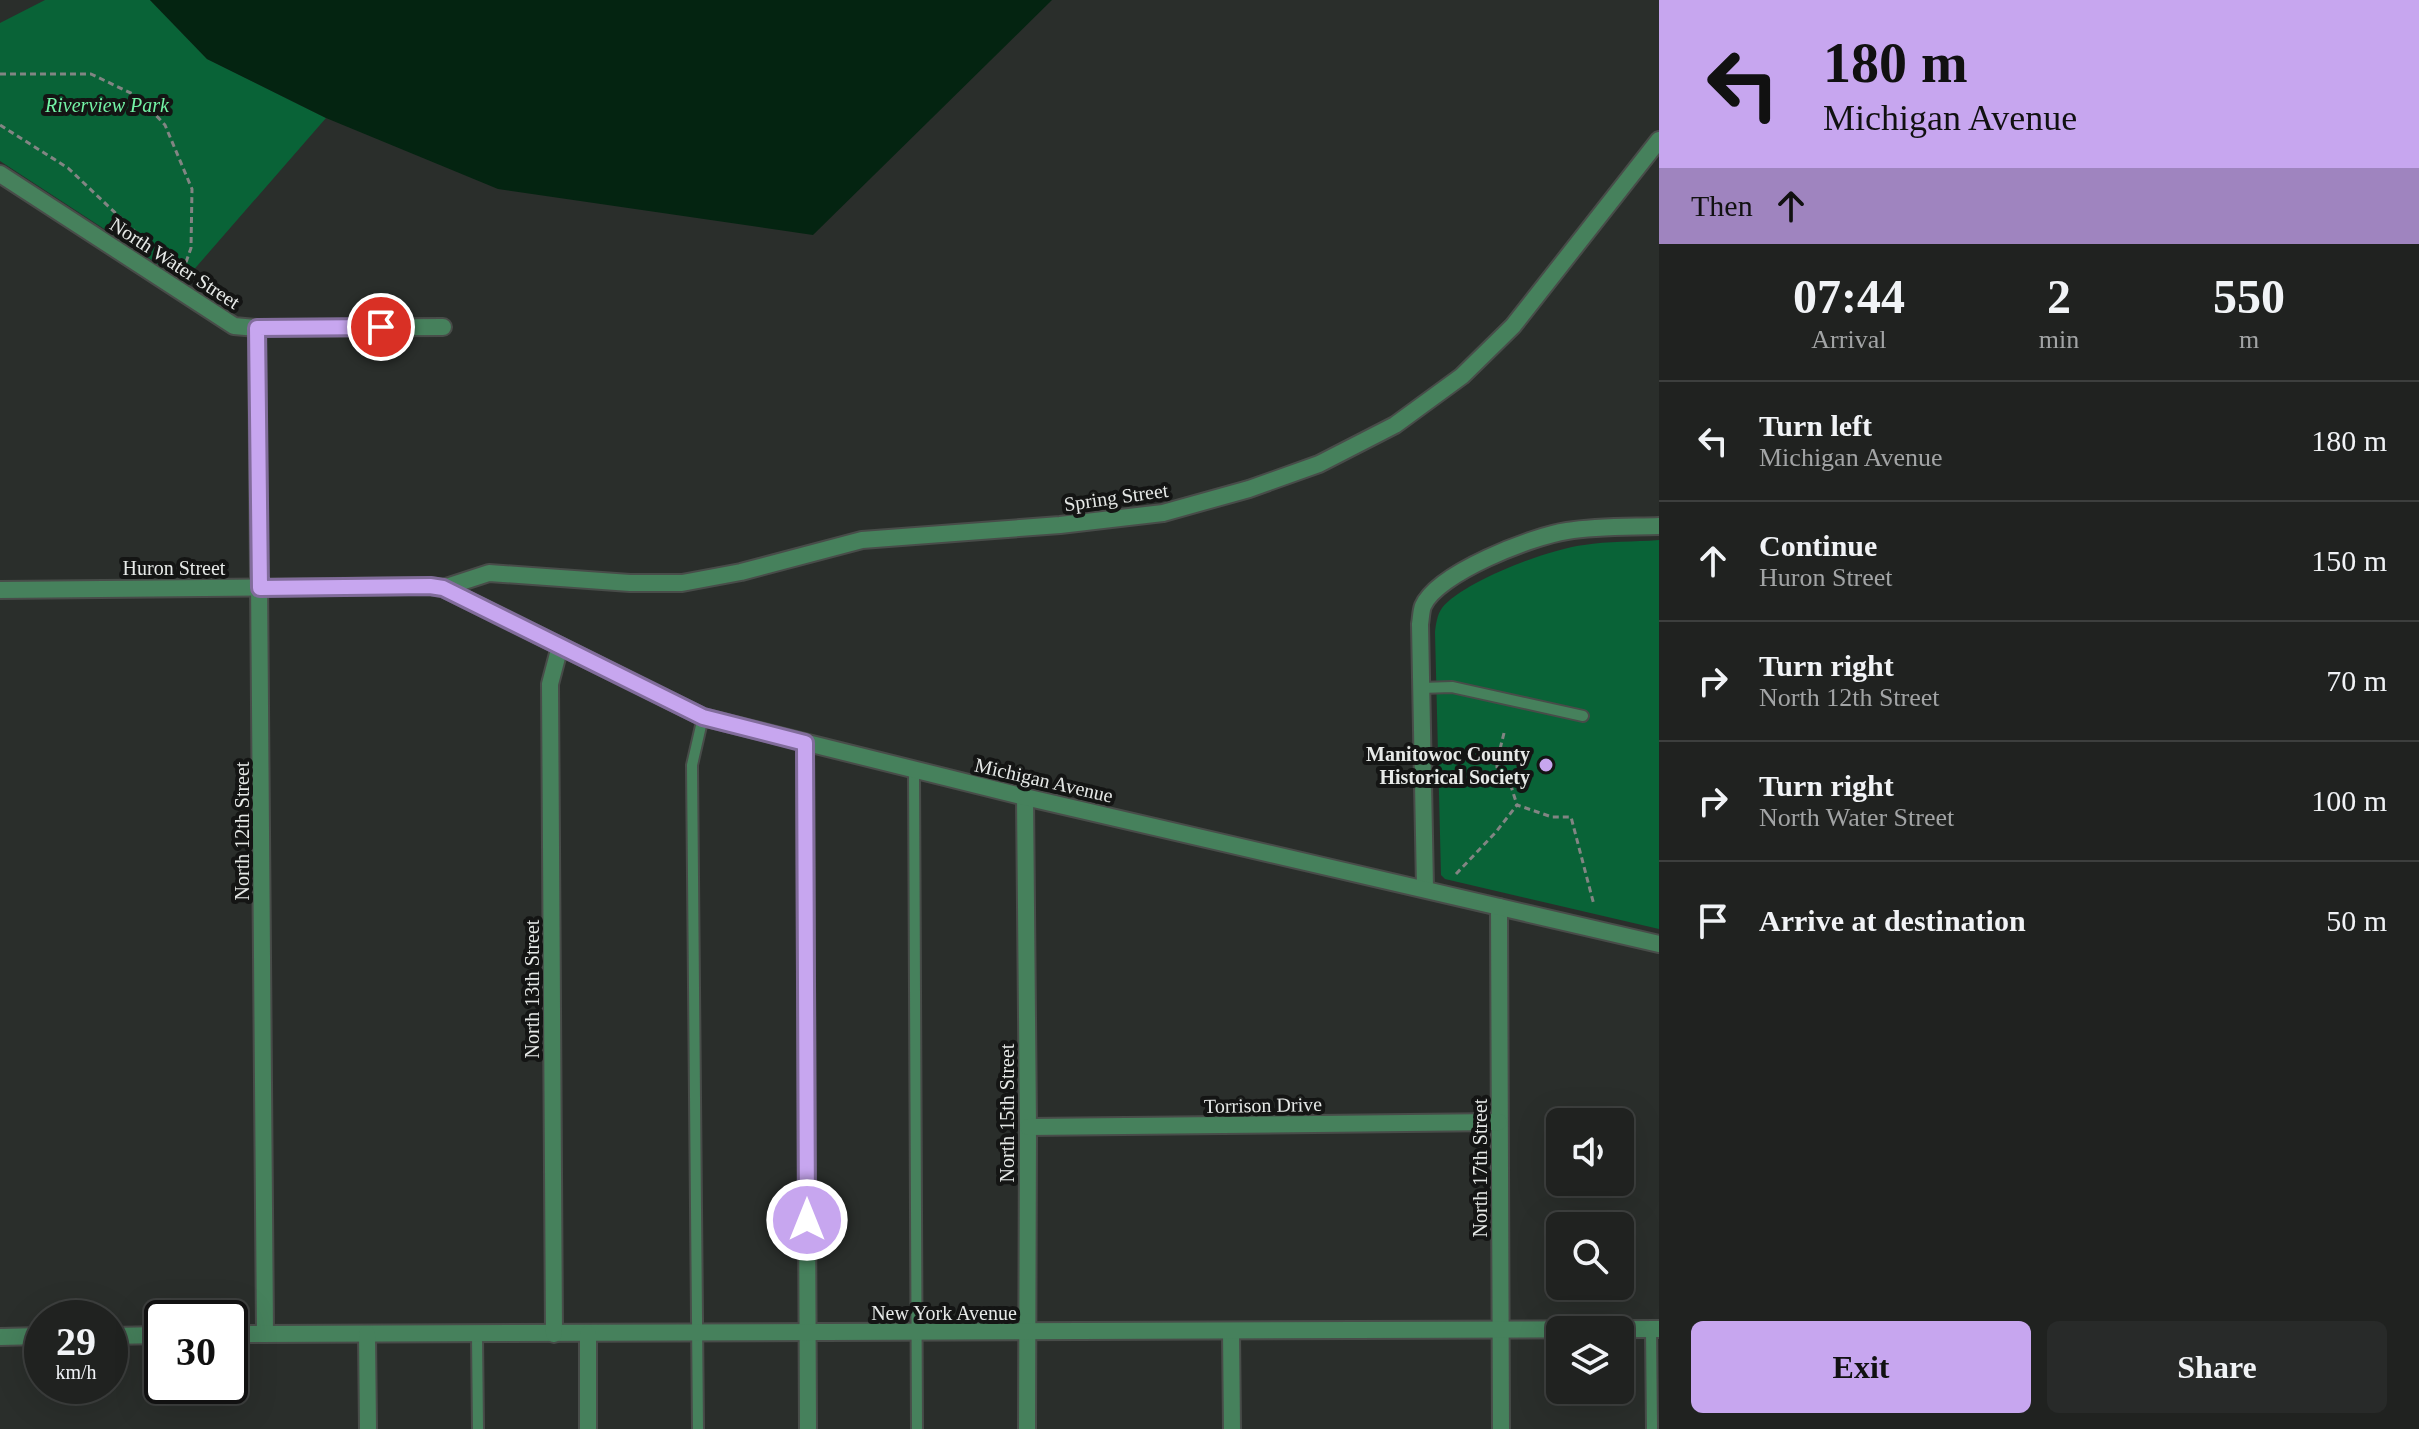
<!DOCTYPE html>
<style>
body{margin:0;font-family:Georgia,serif;background:#282a29;color:#f1f3f6;height:100vh;display:flex;flex-direction:column;font-size:30px;white-space:nowrap}
*{box-sizing:border-box;margin:0}
p{font-size:26px;color:#a2a4a5}
.icon{flex:none;width:44px;height:44px;fill:none;stroke:currentColor;stroke-width:2;stroke-linecap:round;stroke-linejoin:round}
.map{position:relative;flex:1;overflow:hidden}
.details{display:flex;flex-direction:column;background:#202220;width:760px}
.details>*{flex:none}
.hud{background:#c7a6ef;color:#111;overflow:hidden}
.tools{position:absolute;left:1546px;top:1108px;display:grid;gap:16px}
.tools a{display:grid;place-items:center;width:88px;height:88px;border-radius:12px;background:#202220;box-shadow:0 8px 32px #0002,0 0 0 2px #3d3f3e;font-size:40px}
.speed{position:absolute;left:24px;top:1300px;display:flex;gap:16px;font-size:40px;font-weight:700;text-align:center}
.speed>*{display:grid;place-content:center;width:104px;height:104px;border-radius:50%;background:#202220;box-shadow:0 8px 32px #0002,0 0 0 2px #3d3f3e;line-height:1}
.speed small{font-size:20px;font-weight:400}
.speed .limit{border:4px solid #111;border-radius:12px;background:#fff;color:#111}
.pin{position:absolute;display:grid;place-items:center;width:68px;height:68px;color:#fff;margin:-34px;border:4px solid #fff;border-radius:50%;box-shadow:0 2px 8px #0007}
.me{position:absolute;width:88px;margin:-44px;rotate:0deg;stroke-linejoin:round;filter:drop-shadow(0 0 6px #0008)}
.turn{display:flex;align-items:center;gap:28px;height:168px;padding:0 32px;font-size:36px}
.turn .icon{width:104px;height:104px;stroke-width:2.5}
.turn b{display:block;font-size:56px;line-height:68px}
.then{display:flex;align-items:center;height:76px;padding:0 32px;background:#0003;gap:16px;font-size:30px}
.eta{display:flex;justify-content:space-evenly;align-items:center;height:136px;text-align:center}
.eta b{font-size:48px;font-weight:700;line-height:56px}
.primary-button{display:flex;gap:16px;margin-top:auto;padding:16px 32px}
.primary-button a{flex:1;height:92px;border-radius:12px;background:#c7a6ef;color:#111;font-size:32px;font-weight:700;line-height:92px;text-align:center}
.primary-button a+a{background:#282a29;color:#f1f3f6}
ul{padding:0;list-style:none}
li{display:flex;align-items:center;gap:24px;height:120px;padding:0 32px;border-top:2px solid #3d3f3e}
li div{flex:1}
li b{display:block;font-size:30px}
li em{font-style:normal}
main{display:flex;flex:1;min-height:0}
.map>svg:first-child{display:block}
</style>
<main>
<div class="map">
<svg width="1659" height="1429" viewBox="0 0 1659 1429">
<rect width="100%" height="100%" fill="#2a2e2b"/>
<!-- green -->
<g fill="#096337">
<path d="M 45,0 L 150,0 L 207,59 L 326,118 L 184,281 L 0,161 L 0,23 Z"/>
<path d="M 1659,540 L 1659,929 L 1445,879 L 1441,875 L 1435,632 C 1436,624 1437,615 1442,608 C 1464,581 1549,549 1584,545 C 1608,541 1634,542 1659,540 Z"/>
</g>
<!-- water -->
<path fill="#042411" d="M 150,0 L 1052,0 L 813,235 L 498,189 L 326,118 L 207,59 Z"/>
<g fill="none" stroke-linecap="round" stroke-linejoin="round">
<defs>
<g id="service">
<path d="M 1421,688 L 1452,687 L 1583,716"/>
<path d="M 914,770 L 917,1429"/>
<path d="M 1651,1329 L 1652,1429"/>
<path d="M 477,1335 L 478,1429"/>
<path d="M 698,1429 L 692,765 L 703,717"/>
</g>
<g id="minor">
<path d="M 0,174 L 234,326 L 257,328 L 443,327"/>
<path d="M 257,328 L 265,1334"/>
<path d="M 443,588 L 489,573 L 630,583 L 682,583 L 741,572 L 862,540 L 1060,525 L 1163,513 L 1249,489 L 1319,464 L 1395,425 L 1462,376 L 1513,326 L 1659,140"/>
<path d="M 805,743 L 808,1429"/>
<path d="M 1025,797 L 1028,1127 L 1027,1429"/>
<path d="M 1425,888 L 1420,624 C 1421,619 1421,611 1423,606 C 1437,573 1533,536 1567,531 C 1597,526 1629,527 1659,526"/>
<path d="M 1499,907 L 1501,1429"/>
<path d="M 1028,1127 L 1499,1122"/>
<path d="M 1231,1331 L 1232,1429"/>
<path d="M 230,1334 L 1659,1329"/>
<path d="M 367,1334 L 368,1429"/>
<path d="M 554,1334 L 550,684 L 560,646"/>
<path d="M 110,1336 L 162,1335"/>
<path d="M 0,1337 L 42,1336"/>
<path d="M 588,1429 L 588,1334"/>
</g>
<path id="tertiary" d="M 0,590 L 430,586 L 443,588 L 703,717 L 1025,797 L 1659,944"/>
</defs>
<!-- service casing -->
<use href="#service" stroke="#484c49" stroke-width="14"/>
<!-- minor casing -->
<use href="#minor" stroke="#484c49" stroke-width="20"/>
<!-- tertiary casing -->
<use href="#tertiary" stroke="#484c49" stroke-width="20"/>
<!-- path -->
<g stroke="#828583" stroke-width="3" stroke-dasharray="6 4" stroke-linecap="butt">
<path d="M 0,74 L 91,74 L 139,97 L 165,125 L 192,189 L 191,248 L 184,268 L 146,242 L 68,168 L 0,125"/>
<path d="M 1504,733 L 1497,761 L 1497,777 L 1511,786 L 1517,805"/>
<path d="M 1456,874 L 1496,832 L 1517,805 L 1552,817 L 1571,817 L 1594,905"/>
</g>
<!-- service -->
<use href="#service" stroke="#46815c" stroke-width="10"/>
<!-- minor -->
<use href="#minor" stroke="#46815c" stroke-width="16"/>
<!-- tertiary -->
<use href="#tertiary" stroke="#46815c" stroke-width="16"/>
</g>
<g fill="none" stroke-linecap="round" stroke-linejoin="round">
<defs>
<path id="route" d="M 381,327 L 257,328 L 260,588 L 430,586 L 443,588 L 703,717 L 805,743 L 807,1220"/>
</defs>
<!-- route casing -->
<use href="#route" stroke="#816c9b" stroke-width="20"/>
<!-- route -->
<use href="#route" stroke="#c7a6ef" stroke-width="14"/>
</g>
<!-- markers -->
<circle fill="#c7a6ef" stroke="#141514" stroke-width="3" cx="1546" cy="765" r="8"/>
<g text-anchor="middle" dominant-baseline="central" stroke-width="8" stroke-linejoin="round" paint-order="stroke">
<!-- park labels -->
<g font-size="20" font-style="italic" fill="#73f4a6" stroke="#141514">
<text x="107" y="105">Riverview Park</text>
</g>
<!-- street labels -->
<g font-size="20" fill="#e6e9e7" stroke="#141514">
<text transform="translate(175 263) rotate(33)">North Water Street</text>
<text transform="translate(1116 497) rotate(-8)">Spring Street</text>
<text x="174" y="568">Huron Street</text>
<text transform="translate(1044 780) rotate(13)">Michigan Avenue</text>
<text transform="translate(242 831) rotate(-90)">North 12th Street</text>
<text transform="translate(532 989) rotate(-90)">North 13th Street</text>
<text transform="translate(1263 1105) rotate(-1)">Torrison Drive</text>
<text transform="translate(1007 1113) rotate(-90)">North 15th Street</text>
<text transform="translate(1480 1168) rotate(-90)">North 17th Street</text>
<text x="944" y="1313">New York Avenue</text>
</g>
<!-- poi labels -->
<g font-size="20" font-weight="bold" fill="#e6e9e7" stroke="#141514" text-anchor="end">
<text x="1530" y="754">Manitowoc County<tspan x="1530" dy="23">Historical Society</tspan></text>
</g>
</g>
</svg>
<div class="tools">
<a><svg class="icon" aria-label="sound" viewBox="0 0 24 24"><path d="M4 9h4l5-4v14l-5-4H4zM17 9q2 3 0 6"/></svg></a>
<a><svg class="icon" aria-label="search" viewBox="0 0 24 24"><circle cx="10" cy="10" r="6"/><path d="M15 15l6 6"/></svg></a>
<a><svg class="icon" aria-label="layers" viewBox="0 0 24 24"><path d="M12 4l9 5-9 5-9-5zM3 14l9 5 9-5"/></svg></a>
</div>
<div class="speed"><div>29<small>km/h</small></div><div class="limit">30</div></div>
<div class="pin" style="left:381px;top:327px;background:#d93025"><svg class="icon" aria-label="arrive" viewBox="0 0 24 24"><path d="M6 21V4h12l-3 4 3 4H6"/></svg></div>
<svg class="me" style="left:807px;top:1220px" viewBox="-20 -20 40 40"><circle r="17" fill="#c7a6ef" stroke="#fff" stroke-width="3"/><path d="M0-11L8 9 0 5-8 9z" fill="#fff"/></svg>
</div>
<section class="details">
<div class="hud">
<div class="turn"><svg class="icon" aria-label="left" viewBox="0 0 24 24"><path d="M17 20v-9H6M10 6l-5 5 5 5"/></svg><div><b>180 m</b>Michigan Avenue</div></div>
<div class="then">Then<svg class="icon" aria-label="ahead" viewBox="0 0 24 24"><path d="M12 20V5M6 11l6-6 6 6"/></svg></div>
</div>
<div class="eta">
<div><b>07:44</b><p>Arrival</p></div>
<div><b>2</b><p>min</p></div>
<div><b>550</b><p>m</p></div>
</div>
<ul>
<li><svg class="icon" aria-label="left" viewBox="0 0 24 24"><path d="M17 20v-9H6M10 6l-5 5 5 5"/></svg><div><b>Turn left</b><p>Michigan Avenue</p></div><em>180 m</em></li>
<li><svg class="icon" aria-label="ahead" viewBox="0 0 24 24"><path d="M12 20V5M6 11l6-6 6 6"/></svg><div><b>Continue</b><p>Huron Street</p></div><em>150 m</em></li>
<li><svg class="icon" aria-label="right" viewBox="0 0 24 24"><path d="M7 20v-9h11M14 6l5 5-5 5"/></svg><div><b>Turn right</b><p>North 12th Street</p></div><em>70 m</em></li>
<li><svg class="icon" aria-label="right" viewBox="0 0 24 24"><path d="M7 20v-9h11M14 6l5 5-5 5"/></svg><div><b>Turn right</b><p>North Water Street</p></div><em>100 m</em></li>
<li><svg class="icon" aria-label="arrive" viewBox="0 0 24 24"><path d="M6 21V4h12l-3 4 3 4H6"/></svg><div><b>Arrive at destination</b></div><em>50 m</em></li>
</ul>
<div class="primary-button"><a>Exit</a><a>Share</a></div>
</section>
</main>
